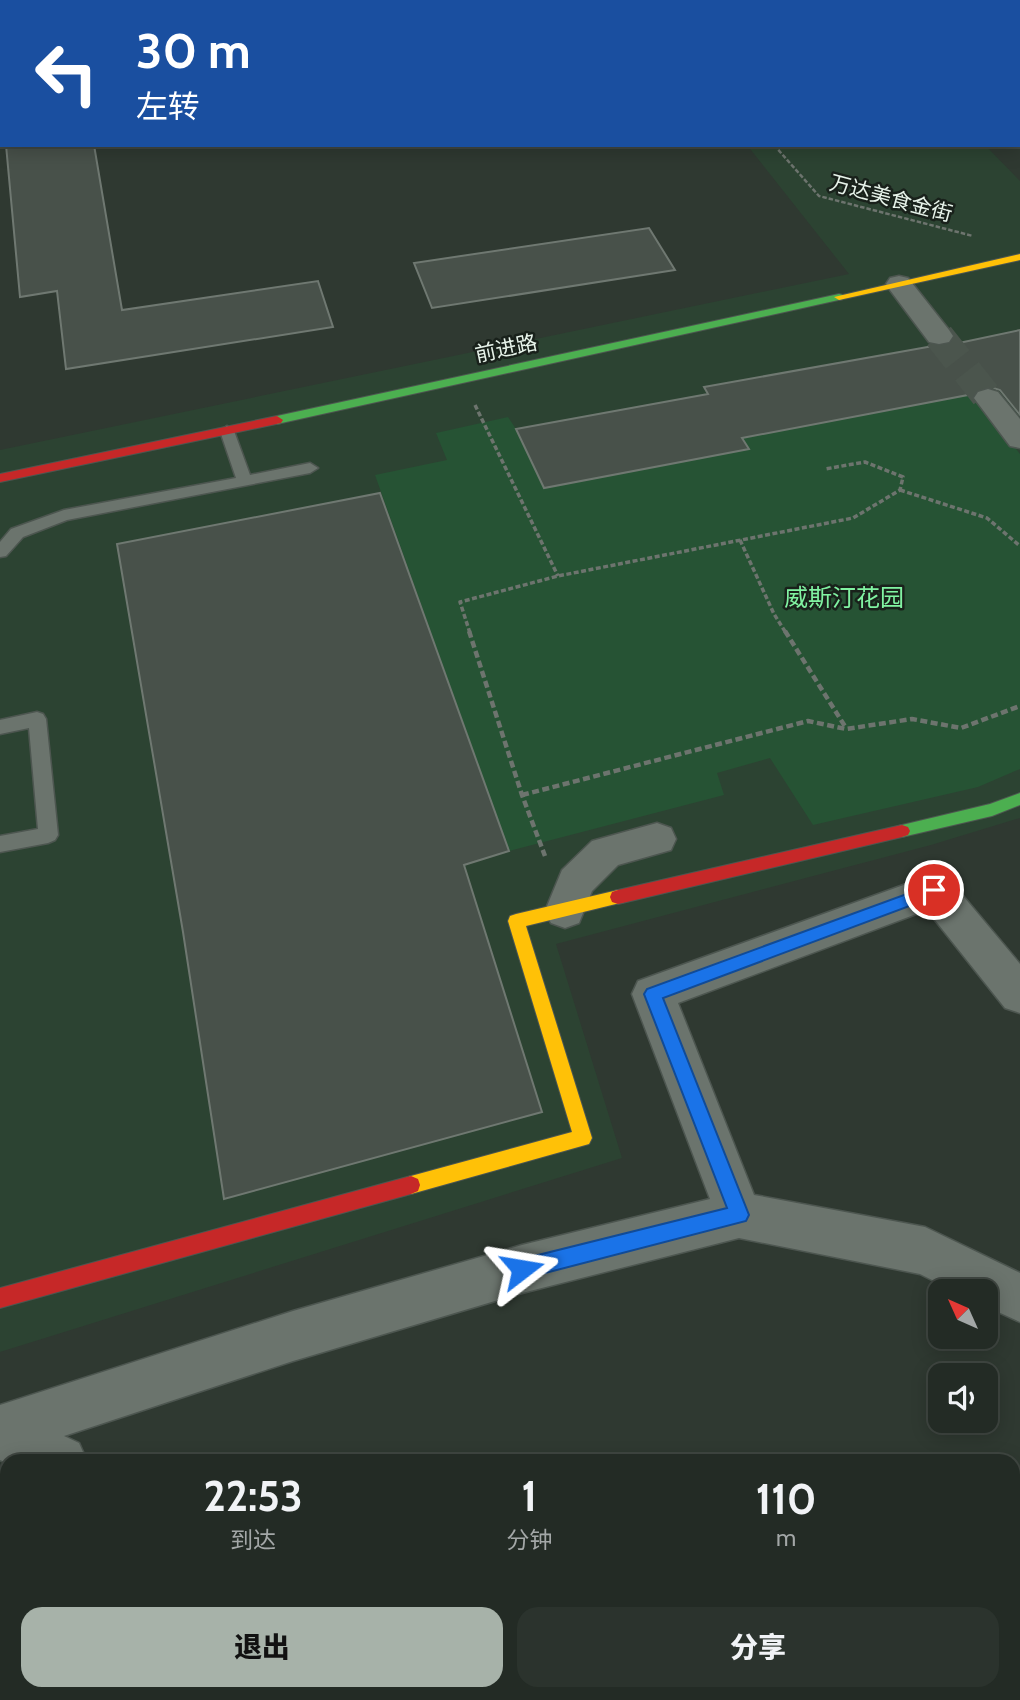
<!DOCTYPE html>
<html lang="zh">
<meta charset="utf-8">
<style>
body{margin:0;font-family:Cabin,"Noto Sans SC",sans-serif;background:#2b332d;color:#f1f3f6;height:100vh;display:flex;flex-direction:column;font-size:26px;white-space:nowrap}
*{box-sizing:border-box;margin:0}
p{font-size:23px;color:#a3a7a7}
.icon{flex:none;width:38px;height:38px;fill:none;stroke:currentColor;stroke-width:2;stroke-linecap:round;stroke-linejoin:round}
.map{position:relative;flex:1;overflow:hidden}
.panel{position:absolute;left:0px;top:1454px;width:1020px;height:247px;display:flex;flex-direction:column;background:#232b25;border-radius:21px 21px 0 0;box-shadow:0 4px 18px #0003,0 0 0 2px #404742}
.panel>*{flex:none}
.hud{position:absolute;left:0px;top:0px;width:1020px;height:147px;box-shadow:0 4px 18px #0003,0 0 0 2px #404742;background:#1a4fa0;color:#fff;overflow:hidden}
.needle{width:46px;rotate:315deg}
.buttons{position:absolute;left:928px;top:1279px;display:grid;gap:14px}
.buttons a{display:grid;place-items:center;width:70px;height:70px;border-radius:14px;background:#232b25;box-shadow:0 4px 18px #0003,0 0 0 2px #404742;font-size:35px}
.pin{position:absolute;display:grid;place-items:center;width:60px;height:60px;color:#fff;margin:-30px;border:4px solid #fff;border-radius:50%;box-shadow:0 2px 7px #0007}
.me{position:absolute;width:77px;margin:-38px;rotate:76deg;stroke-linejoin:round;filter:drop-shadow(0 0 5px #0008)}
.turn{display:flex;align-items:center;gap:24px;height:147px;padding:0 21px;font-size:32px}
.turn .icon{width:91px;height:91px;stroke-width:2.5}
.turn b{display:block;font-size:49px;line-height:60px}
.eta{display:flex;justify-content:space-evenly;align-items:center;height:119px;text-align:center}
.eta b{font-size:42px;font-weight:800;line-height:49px}
.action{display:flex;gap:14px;margin-top:auto;padding:14px 21px}
.action a{flex:1;height:80px;border-radius:21px;background:#a7b2a9;color:#111;font-size:28px;font-weight:800;line-height:80px;text-align:center}
.action a+a{background:#2b332d;color:#f1f3f6}
.map>svg:first-child{display:block}
</style>
<div class="map">
<svg width="1020" height="1700" viewBox="0 0 1020 1700">
<rect width="100%" height="100%" fill="#2f3931"/>
<!-- built -->
<path fill="#2c4332" d="M 747,145 L 985,145 L 1020,181 L 1020,818 L 931,845 L 556,944 L 622,1158 L 0,1352 L 0,450 L 849,274 Z"/>
<!-- green -->
<path fill="#265334" d="M 972,393 L 1020,454 L 1020,769 L 978,787 L 813,825 L 770,758 L 717,773 L 724,795 L 509,851 L 375,475 L 447,460 L 436,433 L 508,417 L 516,429 L 544,488 L 749,449 L 742,438 Z"/>
<!-- building -->
<g fill="#48514a" stroke="#6f7871" stroke-width="2">
<path d="M 6,145 L 94,145 L 122,310 L 318,281 L 333,327 L 66,369 L 57,291 L 20,297 Z"/>
<path d="M 649,228 L 675,270 L 432,308 L 414,263 Z"/>
<path d="M 1020,330 L 1020,415 L 1000,390 L 987,386 L 977,389 L 973,394 L 742,438 L 749,449 L 544,488 L 516,429 L 708,394 L 704,387 L 933,346 L 940,347 Z"/>
<path d="M 380,493 L 509,851 L 464,865 L 542,1112 L 224,1199 L 183,932 L 117,544 Z"/>
</g>
<g fill="none" stroke-linecap="round" stroke-linejoin="round">
<!-- street-tunnel -->
<path stroke="#4b554d" stroke-width="30" stroke-dasharray="30 15" stroke-linecap="butt" d="M 939,336 L 988,398"/>
<defs>
<g id="lane">
<path d="M 227,426 L 234,431 L 250,475 L 310,463 L 318,468 L 310,473 L 67,520 L 23,537 L 6,556 L 0,557 L 0,542 L 11,529 L 64,510 L 236,478 L 220,431 Z"/>
<path d="M 37,712 L 43,714 L 46,719 L 58,835 L 55,840 L 48,843 L 0,852 L 0,836 L 38,829 L 29,728 L 0,734 L 0,720 Z"/>
</g>
<g id="street">
<path d="M 899,276 L 908,278 L 949,330 L 953,336 L 949,342 L 939,344 L 929,342 L 890,290 L 886,284 L 890,278 Z"/>
<path d="M 988,389 L 998,392 L 1020,419 L 1020,448 L 1010,446 L 974,398 L 978,392 Z"/>
<path d="M 657,823 L 671,828 L 676,839 L 671,850 L 618,865 L 592,891 L 579,923 L 565,928 L 551,923 L 545,911 L 562,870 L 592,841 Z"/>
<path d="M 934,874 L 948,878 L 1020,964 L 1020,1013 L 1005,1008 L 927,910 L 678,1003 L 754,1195 L 925,1227 L 1020,1273 L 1020,1322 L 985,1306 L 985,1292 L 956,1292 L 920,1274 L 739,1238 L 522,1293 L 293,1361 L 64,1436 L 79,1443 L 87,1461 L 7,1463 L 0,1460 L 0,1405 L 293,1311 L 522,1245 L 710,1199 L 632,994 L 638,981 Z"/>
<path d="M 342,1694 L 400,1694 L 403,1700 L 344,1700 Z"/>
</g>
<g id="fast">
<path d="M 1018,71 L 1020,72 L 1020,78 L 1018,77 Z"/>
<path d="M 1018,133 L 1020,134 L 1020,141 L 1018,140 Z"/>
<path d="M 839,294 L 843,295 L 843,299 L 277,424 L 271,420 L 277,416 Z"/>
<path d="M 1020,793 L 1020,805 L 992,816 L 902,837 L 896,835 L 894,831 L 896,827 L 902,825 L 990,804 Z"/>
</g>
<g id="slow">
<path d="M 939,0 L 948,0 L 949,2 L 940,2 Z"/>
<path d="M 1020,254 L 1020,260 L 839,300 L 834,297 Z"/>
<path d="M 618,890 L 624,892 L 626,897 L 624,902 L 526,926 L 592,1138 L 589,1144 L 411,1194 L 404,1191 L 402,1185 L 404,1179 L 411,1176 L 572,1132 L 508,921 L 510,916 L 516,914 Z"/>
</g>
<g id="jam">
<path d="M 872,0 L 880,0 L 881,2 L 873,2 Z"/>
<path d="M 277,416 L 283,420 L 281,423 L 0,482 L 0,474 Z"/>
<path d="M 902,825 L 908,827 L 910,831 L 908,835 L 902,837 L 618,904 L 612,902 L 610,897 L 612,892 L 618,890 Z"/>
<path d="M 411,1176 L 418,1179 L 420,1185 L 418,1191 L 411,1194 L 0,1308 L 0,1288 Z"/>
</g>
</defs>
<!-- lane casing -->
<use href="#lane" stroke="#4d5650" stroke-width="3"/>
<!-- street casing -->
<use href="#street" stroke="#4d5650" stroke-width="3"/>
<!-- fast casing -->
<use href="#fast" stroke="#4d5650" stroke-width="2"/>
<!-- slow casing -->
<use href="#slow" stroke="#4d5650" stroke-width="2"/>
<!-- jam casing -->
<use href="#jam" stroke="#4d5650" stroke-width="2"/>
<!-- path-far2 -->
<path stroke="#6d746e" stroke-width="2.5" stroke-dasharray="4.5 2" stroke-linecap="butt" d="M 774,145 L 819,196 L 973,236"/>
<!-- path-far1 -->
<g stroke="#6d746e" stroke-width="3.5" stroke-dasharray="5 2.5" stroke-linecap="butt">
<path d="M 475,405 L 558,576"/>
<path d="M 900,490 L 987,518 L 1020,546"/>
<path d="M 740,540 L 774,614 L 786,633"/>
<path d="M 470,633 L 460,602 L 558,576 L 853,518 L 900,490 L 903,477 L 865,462 L 825,469"/>
</g>
<!-- path -->
<g stroke="#6d746e" stroke-width="4.5" stroke-dasharray="7 3.5" stroke-linecap="butt">
<path d="M 469,631 L 522,795 L 545,856"/>
<path d="M 785,631 L 846,728"/>
<path d="M 522,795 L 808,721 L 846,729 L 912,719 L 961,728 L 1020,706"/>
</g>
<!-- lane -->
<use href="#lane" fill="#6b746d" fill-rule="evenodd"/>
<!-- street -->
<use href="#street" fill="#6b746d" fill-rule="evenodd"/>
<!-- fast -->
<use href="#fast" fill="#4caf50" fill-rule="evenodd"/>
<!-- slow -->
<use href="#slow" fill="#ffc107" fill-rule="evenodd"/>
<!-- jam -->
<use href="#jam" fill="#c62828" fill-rule="evenodd"/>
</g>
<!-- route -->
<path fill="#1a73e8" stroke="#114b97" stroke-width="2" d="M 934,884 L 939,886 L 942,890 L 939,895 L 663,998 L 749,1215 L 746,1221 L 522,1279 L 515,1276 L 512,1269 L 515,1262 L 522,1259 L 727,1208 L 644,994 L 647,989 Z"/>
<g text-anchor="middle" dominant-baseline="central" stroke-width="5" stroke-linejoin="round" paint-order="stroke">
<!-- far-street labels -->
<g font-size="21" fill="#e7f3ea" stroke="#19211b">
<text transform="translate(891 198) rotate(15)">万达美食金街</text>
<text transform="translate(506 348) rotate(-12)">前进路</text>
</g>
<!-- park labels -->
<g font-size="24" fill="#81f3a2" stroke="#19211b">
<text x="844" y="597">威斯汀花园</text>
</g>
</g>
</svg>
<div class="buttons">
<a><svg class="needle" viewBox="-14 -14 28 28"><path d="M0-13l5 13h-10z" fill="#e53935"/><path d="M0 13l5-13h-10z" fill="#a3a7a7"/></svg></a>
<a><svg class="icon" aria-label="sound" viewBox="0 0 24 24"><path d="M4 9h4l5-4v14l-5-4H4zM17 9q2 3 0 6"/></svg></a>
</div>
<div class="pin" style="left:934px;top:890px;background:#d93025"><svg class="icon" aria-label="arrive" viewBox="0 0 24 24"><path d="M6 21V4h12l-3 4 3 4H6"/></svg></div>
<svg class="me" style="left:522px;top:1269px" viewBox="-20 -20 40 40"><path d="M0-17L14 15 0 8-14 15z" fill="#1a73e8" stroke="#fff" stroke-width="4"/></svg>
<div class="hud">
<div class="turn"><svg class="icon" aria-label="left" viewBox="0 0 24 24"><path d="M17 20v-9H6M10 6l-5 5 5 5"/></svg><div><b>30 m</b>左转</div></div>
</div>
<section class="panel">
<div class="eta">
<div><b>22:53</b><p>到达</p></div>
<div><b>1</b><p>分钟</p></div>
<div><b>110</b><p>m</p></div>
</div>
<div class="action"><a>退出</a><a>分享</a></div>
</section>
</div>
